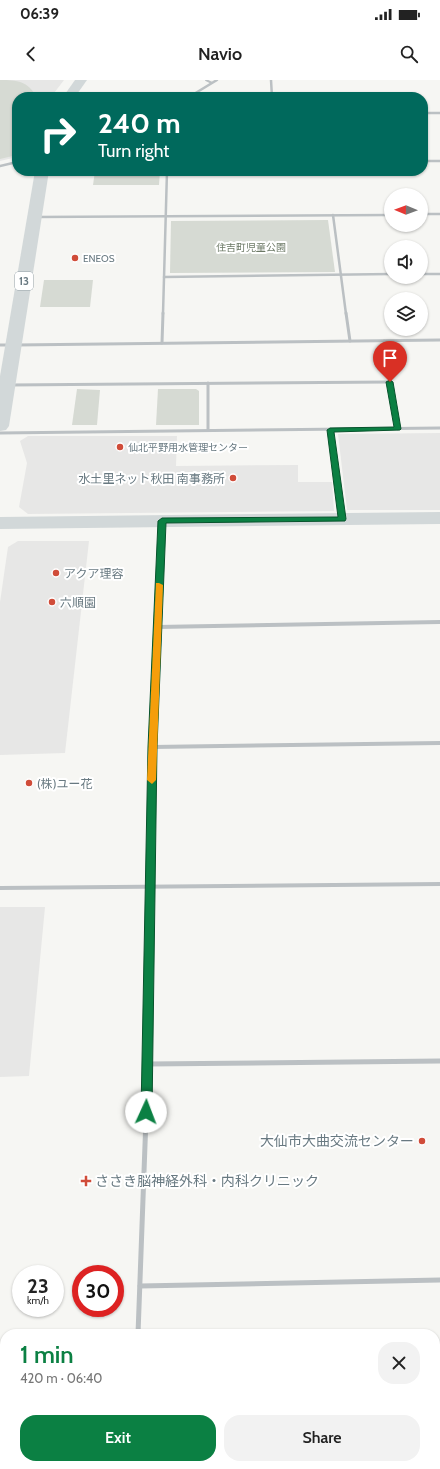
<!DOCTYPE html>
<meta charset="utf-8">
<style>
body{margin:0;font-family:Cabin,"Noto Sans JP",sans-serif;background:#f2f2f2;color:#222;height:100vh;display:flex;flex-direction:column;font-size:15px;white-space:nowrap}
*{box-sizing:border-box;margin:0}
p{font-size:13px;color:#767676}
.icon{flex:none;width:22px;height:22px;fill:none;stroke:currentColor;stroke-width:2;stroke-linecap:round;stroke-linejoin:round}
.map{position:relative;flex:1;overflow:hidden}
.side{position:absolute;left:0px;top:1249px;width:440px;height:140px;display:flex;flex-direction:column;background:#fff;border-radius:16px 16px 0 0;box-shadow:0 1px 3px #0004}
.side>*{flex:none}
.banner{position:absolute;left:12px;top:12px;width:416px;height:84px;border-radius:16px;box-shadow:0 1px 3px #0004;background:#00695c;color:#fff;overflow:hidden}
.needle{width:26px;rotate:271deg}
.tools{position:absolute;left:384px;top:108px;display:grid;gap:8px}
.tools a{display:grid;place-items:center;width:44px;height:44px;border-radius:50%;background:#fff;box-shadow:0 1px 3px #0004;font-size:20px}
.speed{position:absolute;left:12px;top:1185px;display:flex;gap:8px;font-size:20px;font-weight:700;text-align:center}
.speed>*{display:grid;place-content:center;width:52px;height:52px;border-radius:50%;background:#fff;box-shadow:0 1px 3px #0004;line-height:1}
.speed small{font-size:10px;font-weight:400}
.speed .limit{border:6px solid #d22;background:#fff;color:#111}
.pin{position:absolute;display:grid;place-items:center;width:34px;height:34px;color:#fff;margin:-41px -17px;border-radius:50% 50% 50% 0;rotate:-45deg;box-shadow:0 0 4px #0007}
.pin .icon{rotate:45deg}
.me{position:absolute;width:44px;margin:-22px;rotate:2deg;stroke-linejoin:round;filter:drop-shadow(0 0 3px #0008)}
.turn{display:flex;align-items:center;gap:14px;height:84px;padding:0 20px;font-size:18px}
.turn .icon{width:52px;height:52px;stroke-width:2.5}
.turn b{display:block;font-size:28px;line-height:34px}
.round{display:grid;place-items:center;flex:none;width:42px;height:42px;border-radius:16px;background:#f2f2f2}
.head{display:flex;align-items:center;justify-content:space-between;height:68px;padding:0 20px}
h1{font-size:24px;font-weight:600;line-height:30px;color:#0b8043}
.primary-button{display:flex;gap:8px;margin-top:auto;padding:8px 20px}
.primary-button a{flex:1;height:46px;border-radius:16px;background:#0b8043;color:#fff;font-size:16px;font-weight:600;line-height:46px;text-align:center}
.primary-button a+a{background:#f2f2f2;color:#222}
.status{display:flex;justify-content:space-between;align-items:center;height:28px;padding:0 20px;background:#fff;direction:ltr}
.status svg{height:11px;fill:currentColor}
header{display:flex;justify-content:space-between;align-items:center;height:52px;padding:0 20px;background:#fff;font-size:18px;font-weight:600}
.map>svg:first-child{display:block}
</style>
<div class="status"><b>06:39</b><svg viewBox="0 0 49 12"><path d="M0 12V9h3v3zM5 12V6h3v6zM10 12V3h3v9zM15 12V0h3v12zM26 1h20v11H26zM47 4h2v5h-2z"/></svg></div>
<header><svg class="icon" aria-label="back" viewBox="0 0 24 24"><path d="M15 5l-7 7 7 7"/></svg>Navio<svg class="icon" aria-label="search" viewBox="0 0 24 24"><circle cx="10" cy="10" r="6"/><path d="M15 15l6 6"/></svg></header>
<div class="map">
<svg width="440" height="1389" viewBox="0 0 440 1389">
<rect width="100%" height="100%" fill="#f6f6f3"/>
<!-- built -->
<g fill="#e7e7e6">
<path d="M 0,0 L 64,0 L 51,17 L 17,17 L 17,77 L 0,81 Z"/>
<path d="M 440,353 L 440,430 L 347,430 L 338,354 Z"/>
<path d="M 28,356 L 177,356 L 176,386 L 298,385 L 298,402 L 332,402 L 334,431 L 28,434 L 19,427 L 27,383 L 20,361 Z"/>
<path d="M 18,461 L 89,461 L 65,673 L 0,675 L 0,522 L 8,467 Z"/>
<path d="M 0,827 L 45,827 L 29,996 L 0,997 Z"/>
</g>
<!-- green -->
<g fill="#d6dad3">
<path d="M 0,0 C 18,0 27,1 37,17 L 17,17 L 17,75 L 0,79 Z"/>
<path d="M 95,91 L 160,91 L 159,105 L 93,105 Z"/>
<path d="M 328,140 L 335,192 L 170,193 L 171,141 Z"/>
<path d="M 44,200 L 93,200 L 90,227 L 40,227 Z"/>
<path d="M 77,309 L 100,310 L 97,345 L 72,345 Z"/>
<path d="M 158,309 L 196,309 L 199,311 L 199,345 L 156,345 Z"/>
</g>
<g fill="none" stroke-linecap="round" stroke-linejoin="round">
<!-- lane -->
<path stroke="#bbc0c3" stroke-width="2" d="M 206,0 L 212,3"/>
<!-- street-far3 -->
<g stroke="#bbc0c3" stroke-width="2.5">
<path d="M 271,0 L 272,17"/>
<path d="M 189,17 L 217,0"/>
<path d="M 423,33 L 440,33"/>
<path d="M 423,81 L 440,81"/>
<path d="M 0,86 L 17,82"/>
<path d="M 421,134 L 440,134"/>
<path d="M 333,135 L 346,234"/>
<path d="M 37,137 L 391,135"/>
<path d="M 421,194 L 440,194"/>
<path d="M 164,197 L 391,194"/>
<path d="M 163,234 L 167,91"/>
</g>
<!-- street-far2 -->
<g stroke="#bbc0c3" stroke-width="3">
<path d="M 346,233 L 350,261"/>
<path d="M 384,261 L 398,349"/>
<path d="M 162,263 L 163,233"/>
<path d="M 0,265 L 10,265"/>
<path d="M 16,265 L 440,260"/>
<path d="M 208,303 L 208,350"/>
<path d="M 10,305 L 390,302"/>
<path d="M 330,350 L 342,437"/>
<path d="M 0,353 L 440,348"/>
<path d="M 158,531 L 162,443"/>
</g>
<!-- street-far1 -->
<g stroke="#bbc0c3" stroke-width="4">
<path d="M 157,547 L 440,542"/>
<path d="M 152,667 L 440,663"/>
<path d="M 0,808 L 440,804"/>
<path d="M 149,909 L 152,667 L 158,530"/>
</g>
<!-- street -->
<g stroke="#bbc0c3" stroke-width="5">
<path d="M 148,984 L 440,981"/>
<path d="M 140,1206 L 440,1200"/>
<path d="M 138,1254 L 148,984 L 149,908"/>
<path d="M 134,1384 L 134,1389"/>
</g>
<!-- secondary -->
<path fill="#d2d8d9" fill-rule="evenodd" d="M 440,432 L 440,444 L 0,449 L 0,437 Z"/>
<!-- primary -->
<g fill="#d2d8d9" fill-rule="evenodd">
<path d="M 75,0 L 87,0 L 75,17 L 63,17 Z"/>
<path d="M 35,91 L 49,91 L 9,346 L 6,350 L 0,351 L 0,296 Z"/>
</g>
</g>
<!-- route -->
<path fill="#0b8043" stroke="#07532c" d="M 390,300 L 393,302 L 401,349 L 400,350 L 334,352 L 346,439 L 345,441 L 166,443 L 157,667 L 152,1032 L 150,1035 L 146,1037 L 142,1035 L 141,1032 L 148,667 L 158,441 L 162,438 L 338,437 L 327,350 L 330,348 L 394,347 L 386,302 Z"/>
<!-- slow -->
<path fill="#f59e0b" d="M 156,503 L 159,503 L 163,505 L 156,700 L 152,704 L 147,700 Z"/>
<!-- markers -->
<g fill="#d04c39" stroke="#fff" stroke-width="1.5">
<circle cx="75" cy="178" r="4"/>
<circle cx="120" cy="367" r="4"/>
<circle cx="233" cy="398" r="4"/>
<circle cx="56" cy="493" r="4"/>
<circle cx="52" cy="522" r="4"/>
<circle cx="29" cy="703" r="4"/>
<circle cx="422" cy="1061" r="4"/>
<path d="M84 1095h4v4h4v4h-4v4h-4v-4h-4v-4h4z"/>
</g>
<g text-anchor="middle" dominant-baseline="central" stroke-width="4" stroke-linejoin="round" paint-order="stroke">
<!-- far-park labels -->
<g font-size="10" fill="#6c7966" stroke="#fff">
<text x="251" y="167">住吉町児童公園</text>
</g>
<!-- far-poi labels -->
<g font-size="10" fill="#687981" stroke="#fff" text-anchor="start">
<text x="83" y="178">ENEOS</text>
<text x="128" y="367">仙北平野用水管理センター</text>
</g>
<!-- shield labels -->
<rect fill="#fff" stroke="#95a1a7" stroke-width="1" x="15" y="192" width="18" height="18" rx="3"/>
<g font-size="11" font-weight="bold" fill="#687981">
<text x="24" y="201">13</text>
</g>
<!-- poi labels -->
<g font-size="12" fill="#687981" stroke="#fff" text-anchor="start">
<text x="225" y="398" text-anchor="end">水土里ネット秋田 南事務所</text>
<text x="64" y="493">アクア理容</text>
<text x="60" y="522">六順園</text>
<text x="37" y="703">(株)ユー花</text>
</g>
<!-- near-poi labels -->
<g font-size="14" fill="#687981" stroke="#fff" text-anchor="end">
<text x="414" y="1061">大仙市大曲交流センター</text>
<text x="95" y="1101" text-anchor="start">ささき脳神経外科・内科クリニック</text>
</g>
</g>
</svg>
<div class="tools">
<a><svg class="needle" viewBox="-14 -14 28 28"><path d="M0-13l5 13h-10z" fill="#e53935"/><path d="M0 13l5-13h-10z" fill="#767676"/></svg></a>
<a><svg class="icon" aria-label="sound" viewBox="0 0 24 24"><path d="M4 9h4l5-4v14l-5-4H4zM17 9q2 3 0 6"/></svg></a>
<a><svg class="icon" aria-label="layers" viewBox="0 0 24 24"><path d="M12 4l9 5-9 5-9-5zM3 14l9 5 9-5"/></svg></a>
</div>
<div class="speed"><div>23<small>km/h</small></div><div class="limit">30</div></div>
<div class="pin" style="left:390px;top:302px;background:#d93025"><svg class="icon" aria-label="arrive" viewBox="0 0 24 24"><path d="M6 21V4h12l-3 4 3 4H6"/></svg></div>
<svg class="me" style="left:146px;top:1032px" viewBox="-20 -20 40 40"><circle r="19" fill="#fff"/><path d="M0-13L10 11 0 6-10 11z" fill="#0b8043"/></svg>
<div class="banner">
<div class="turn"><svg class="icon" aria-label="right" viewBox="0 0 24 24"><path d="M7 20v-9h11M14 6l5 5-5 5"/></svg><div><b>240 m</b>Turn right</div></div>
</div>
<section class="side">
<div class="head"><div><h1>1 min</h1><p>420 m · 06:40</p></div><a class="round"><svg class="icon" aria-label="close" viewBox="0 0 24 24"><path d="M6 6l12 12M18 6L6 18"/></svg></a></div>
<div class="primary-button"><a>Exit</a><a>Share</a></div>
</section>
</div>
